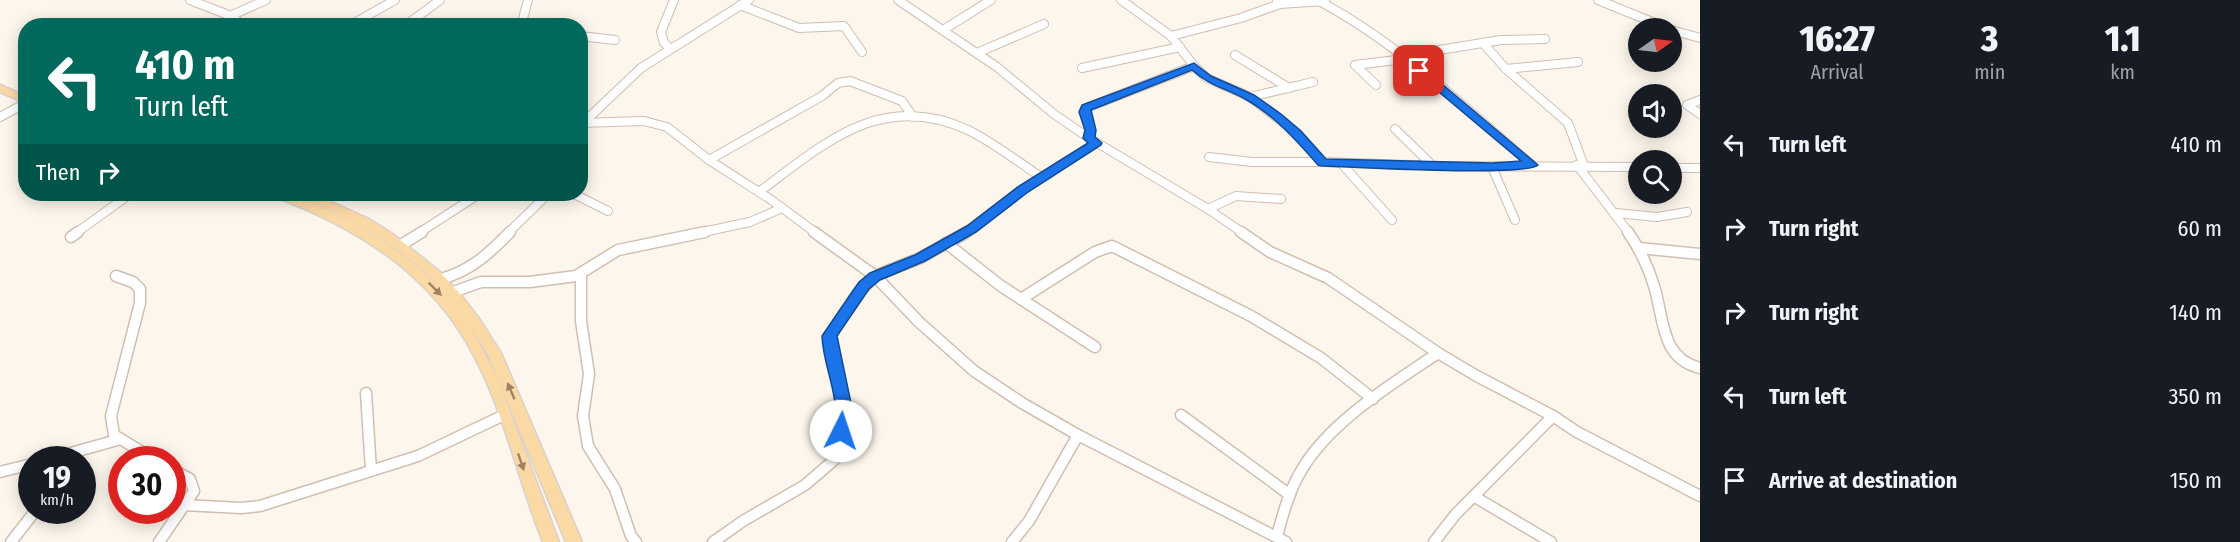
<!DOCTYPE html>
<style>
body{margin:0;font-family:"Fira Sans Condensed",sans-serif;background:#242831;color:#f1f3f6;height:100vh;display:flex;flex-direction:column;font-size:22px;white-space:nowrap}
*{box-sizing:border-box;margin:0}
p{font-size:20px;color:#9ea1a6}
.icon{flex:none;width:33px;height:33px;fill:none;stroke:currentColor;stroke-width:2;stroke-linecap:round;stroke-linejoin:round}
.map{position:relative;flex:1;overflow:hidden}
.side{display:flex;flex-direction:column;background:#171b24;width:540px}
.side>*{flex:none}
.top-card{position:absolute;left:18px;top:18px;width:570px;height:183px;border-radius:24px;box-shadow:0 3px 15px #0003;background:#00695c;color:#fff;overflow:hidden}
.needle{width:39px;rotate:76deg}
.buttons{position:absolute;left:1628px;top:18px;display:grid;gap:12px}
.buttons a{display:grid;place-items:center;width:54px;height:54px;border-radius:50%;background:#171b24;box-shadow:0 3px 15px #0003;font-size:30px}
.speed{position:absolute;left:18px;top:446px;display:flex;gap:12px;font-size:30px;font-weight:700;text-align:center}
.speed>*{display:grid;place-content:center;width:78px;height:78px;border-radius:50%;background:#171b24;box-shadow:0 3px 15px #0003;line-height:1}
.speed small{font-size:15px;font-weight:400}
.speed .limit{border:9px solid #d22;background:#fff;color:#111}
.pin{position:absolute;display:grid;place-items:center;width:51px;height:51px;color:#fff;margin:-26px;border-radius:12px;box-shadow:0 3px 9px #0006}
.me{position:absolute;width:66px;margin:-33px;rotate:4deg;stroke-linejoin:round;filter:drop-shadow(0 0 4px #0008)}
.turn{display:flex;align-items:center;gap:21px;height:126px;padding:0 18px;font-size:27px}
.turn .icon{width:78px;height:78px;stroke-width:2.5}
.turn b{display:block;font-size:42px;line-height:51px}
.then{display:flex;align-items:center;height:57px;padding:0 18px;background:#0003;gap:12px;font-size:22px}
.eta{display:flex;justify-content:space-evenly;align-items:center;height:102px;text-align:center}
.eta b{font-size:36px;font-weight:800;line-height:42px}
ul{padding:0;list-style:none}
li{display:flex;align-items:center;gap:18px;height:84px;padding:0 18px}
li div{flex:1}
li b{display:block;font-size:22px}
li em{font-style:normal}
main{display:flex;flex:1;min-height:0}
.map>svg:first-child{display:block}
</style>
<main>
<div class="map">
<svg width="1700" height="542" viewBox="0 0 1700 542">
<rect width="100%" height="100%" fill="#fdf6ec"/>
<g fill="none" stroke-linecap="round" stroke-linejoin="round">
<defs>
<g id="minor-far1">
<path d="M 190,0 L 226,14 L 246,26"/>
<path d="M 898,0 L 997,67 L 1054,114 L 1089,138 L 1208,209 L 1243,233"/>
<path d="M 1121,0 L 1171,36 L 1194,66 L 1207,78 L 1250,97 L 1297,133 L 1322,162 L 1440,166 L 1638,167"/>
<path d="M 1598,0 L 1667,28"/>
<path d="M 1277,2 L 1280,4 L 1325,1"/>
<path d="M 1321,2 C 1399,44 1465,108 1532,165"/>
<path d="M 740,5 L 799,28 L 844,26 L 862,52"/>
<path d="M 230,16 L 266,0"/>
<path d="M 349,26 L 395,0"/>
<path d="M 405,26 L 440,0"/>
<path d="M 521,26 L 528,0"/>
<path d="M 943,30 L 991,0"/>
<path d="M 1671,30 L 1700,38"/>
<path d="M 580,36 L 615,40"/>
<path d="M 1171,36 L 1241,18 L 1280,4"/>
<path d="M 1483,43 L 1506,69 L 1568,123 L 1584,166"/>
<path d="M 670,48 L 664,43 L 661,32 L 674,0"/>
<path d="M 977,53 L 1044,24"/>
<path d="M 1235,55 L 1289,88"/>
<path d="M 1402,56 L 1501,40 L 1545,39"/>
<path d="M 1082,68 L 1180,47"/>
<path d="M 1506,69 L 1578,62"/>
<path d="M 1376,85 L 1355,65 L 1405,59"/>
<path d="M 1250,97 L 1313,82"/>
<path d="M 1700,100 L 1687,105 L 1700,114"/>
<path d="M 0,117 L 26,103"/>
<path d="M 580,123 L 644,121 L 667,127 L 709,160 L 770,199 L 816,233"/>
<path d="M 582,124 L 641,68 L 749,0"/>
<path d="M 1395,129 L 1432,165"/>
<path d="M 1089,138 L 1086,108 L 1194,66"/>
<path d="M 1209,157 L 1252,162 L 1322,162"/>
<path d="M 709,160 L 822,96 L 838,83 L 850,81 L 902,101 L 913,117"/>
<path d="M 1341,163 L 1392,220"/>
<path d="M 1577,165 L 1629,233"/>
<path d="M 1492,167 L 1515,220"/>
<path d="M 1671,168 L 1700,168"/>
<path d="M 759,192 C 825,143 881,90 968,130 C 994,143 1017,161 1041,177"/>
<path d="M 574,194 L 608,211"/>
<path d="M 1208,209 L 1236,196 L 1281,199"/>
<path d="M 1616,213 L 1657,217 L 1687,212"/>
<path d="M 76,233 L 130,194"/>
<path d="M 419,233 L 479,194"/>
<path d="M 508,233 L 548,194"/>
<path d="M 698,233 L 750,222 L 782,208"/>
<path d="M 964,233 L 1023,189 L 1096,143"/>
</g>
<g id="minor">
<path d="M 814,232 L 875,276 L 919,322 L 974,371 L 1022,403 L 1078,435 L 1286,542"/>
<path d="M 1241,232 L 1270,252 L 1328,278 L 1438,353 L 1475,375 L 1553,416 L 1577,432 L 1700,496"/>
<path d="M 1628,232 C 1639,248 1648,266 1654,286 C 1664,317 1660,359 1700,368"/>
<path d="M 71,237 L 78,232"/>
<path d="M 946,243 L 1001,286 L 1095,347"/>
<path d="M 401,245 L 422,232"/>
<path d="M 1639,248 L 1700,254"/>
<path d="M 581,275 L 581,321 L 589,374 L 583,416 L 588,446 L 615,489 L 631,536 L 636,542"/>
<path d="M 116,276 L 133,282 L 140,289 L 140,303 L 111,416 L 114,435 L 154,459"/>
<path d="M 441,279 C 470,271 489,254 510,232"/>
<path d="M 453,292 L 481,282 L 530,282 L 576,276 L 618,250 L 705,232"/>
<path d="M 1021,299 L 1095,252 L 1112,246 L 1251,316 L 1321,358 L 1373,399"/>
<path d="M 366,393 L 371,470"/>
<path d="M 1181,415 L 1290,495"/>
<path d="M 49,459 L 121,439"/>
<path d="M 0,472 L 32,464"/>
<path d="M 1475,497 L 1551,542"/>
<path d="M 184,505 L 241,508 L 260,506 L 418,456 L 504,415"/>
<path d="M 1277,536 C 1283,514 1289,491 1301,471 C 1329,422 1392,384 1438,353"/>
<path d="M 11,542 L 36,510"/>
<path d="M 159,542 L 194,491 L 190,479 L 172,469"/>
<path d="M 713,542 L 743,521 L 805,485 L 834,460 L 845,417 L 829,336 L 857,294 L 875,276 L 920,258 L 967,232"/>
<path d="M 1012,542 L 1029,521 L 1078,435"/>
<path d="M 1434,542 L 1455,515 L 1553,416"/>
</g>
<g id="major">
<path d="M 0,85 L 26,96 L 26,103 L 0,92 Z"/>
<path d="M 273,194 C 292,192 309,201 326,209 C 371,229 409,256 443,291 C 404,247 355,220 301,197 L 299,194 L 314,194 L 369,219 L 394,235 L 440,272 L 461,295 L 480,320 L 501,353 L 582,542 L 566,542 L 488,355 L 469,324 L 497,377 L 559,542 L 543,542 C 518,481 505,413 473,354 C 431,274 358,228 275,197 Z"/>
</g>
</defs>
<!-- minor-far1 casing -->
<use href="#minor-far1" stroke="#d1beb0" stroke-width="10"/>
<!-- minor casing -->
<use href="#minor" stroke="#d1beb0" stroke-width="13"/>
<!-- major casing -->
<use href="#major" stroke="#dad1cd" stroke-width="3"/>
<!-- minor-far1 -->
<use href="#minor-far1" stroke="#fff" stroke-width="8"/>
<!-- minor -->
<use href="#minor" stroke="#fff" stroke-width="10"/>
<!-- major -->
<use href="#major" fill="#fbd9a5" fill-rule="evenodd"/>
</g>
<!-- one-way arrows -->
<defs><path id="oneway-solid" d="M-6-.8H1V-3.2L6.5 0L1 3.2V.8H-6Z" transform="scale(1.5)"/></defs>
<g fill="#a18267">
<use href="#oneway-solid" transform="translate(435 289) rotate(45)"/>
<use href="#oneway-solid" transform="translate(511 391) rotate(-113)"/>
<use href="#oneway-solid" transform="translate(521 462) rotate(71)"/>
</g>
<!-- route -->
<path fill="#1a73e8" stroke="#114b97" stroke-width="1.5" d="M 1194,63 L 1211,76 L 1254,95 L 1281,114 L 1301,131 L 1326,159 L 1492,163 L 1521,161 L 1414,71 L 1415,68 L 1423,68 L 1538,165 C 1526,177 1351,167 1322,166 L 1318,165 C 1297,141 1274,115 1245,99 C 1227,89 1208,85 1192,70 L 1091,110 L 1096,130 L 1095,137 L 1102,143 L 1101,145 L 1028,192 L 976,232 L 925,261 L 880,280 L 869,289 L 837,336 L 851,403 L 852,417 L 847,435 L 841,437 L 835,435 L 833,431 C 842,398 823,368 822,336 L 859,282 L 870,273 L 915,255 L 967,226 L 1019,186 L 1088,143 L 1083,138 L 1085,130 L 1079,112 L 1082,105 Z"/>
</svg>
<div class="buttons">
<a><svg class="needle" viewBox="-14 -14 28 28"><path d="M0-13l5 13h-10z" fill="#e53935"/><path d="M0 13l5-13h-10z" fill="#9ea1a6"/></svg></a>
<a><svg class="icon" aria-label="sound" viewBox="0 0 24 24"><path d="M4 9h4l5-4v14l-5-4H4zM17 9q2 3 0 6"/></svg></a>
<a><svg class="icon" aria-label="search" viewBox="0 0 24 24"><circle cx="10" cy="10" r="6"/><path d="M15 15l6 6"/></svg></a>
</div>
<div class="speed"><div>19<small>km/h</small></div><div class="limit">30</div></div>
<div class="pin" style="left:1419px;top:71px;background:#d93025"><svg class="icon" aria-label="arrive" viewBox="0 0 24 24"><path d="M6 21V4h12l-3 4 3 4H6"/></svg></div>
<svg class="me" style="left:841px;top:431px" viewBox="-20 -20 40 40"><circle r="19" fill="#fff"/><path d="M0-13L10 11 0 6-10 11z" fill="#1a73e8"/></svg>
<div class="top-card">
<div class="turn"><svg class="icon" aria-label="left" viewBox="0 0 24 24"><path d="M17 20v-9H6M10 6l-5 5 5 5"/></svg><div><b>410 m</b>Turn left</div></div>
<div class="then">Then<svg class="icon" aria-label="right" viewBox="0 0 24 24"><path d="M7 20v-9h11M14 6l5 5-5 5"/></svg></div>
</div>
</div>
<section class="side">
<div class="eta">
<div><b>16:27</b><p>Arrival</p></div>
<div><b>3</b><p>min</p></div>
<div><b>1.1</b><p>km</p></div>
</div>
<ul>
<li><svg class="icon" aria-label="left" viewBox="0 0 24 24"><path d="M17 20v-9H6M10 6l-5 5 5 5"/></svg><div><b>Turn left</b></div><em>410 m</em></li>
<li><svg class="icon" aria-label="right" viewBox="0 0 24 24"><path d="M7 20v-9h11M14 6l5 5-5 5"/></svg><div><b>Turn right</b></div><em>60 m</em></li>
<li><svg class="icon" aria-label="right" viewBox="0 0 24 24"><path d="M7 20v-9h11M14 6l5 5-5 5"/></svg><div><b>Turn right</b></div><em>140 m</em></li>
<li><svg class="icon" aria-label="left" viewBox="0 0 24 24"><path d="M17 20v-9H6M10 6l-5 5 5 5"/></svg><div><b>Turn left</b></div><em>350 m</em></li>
<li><svg class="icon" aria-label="arrive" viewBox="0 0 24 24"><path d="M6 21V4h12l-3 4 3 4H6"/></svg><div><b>Arrive at destination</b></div><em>150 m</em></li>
</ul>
</section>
</main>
